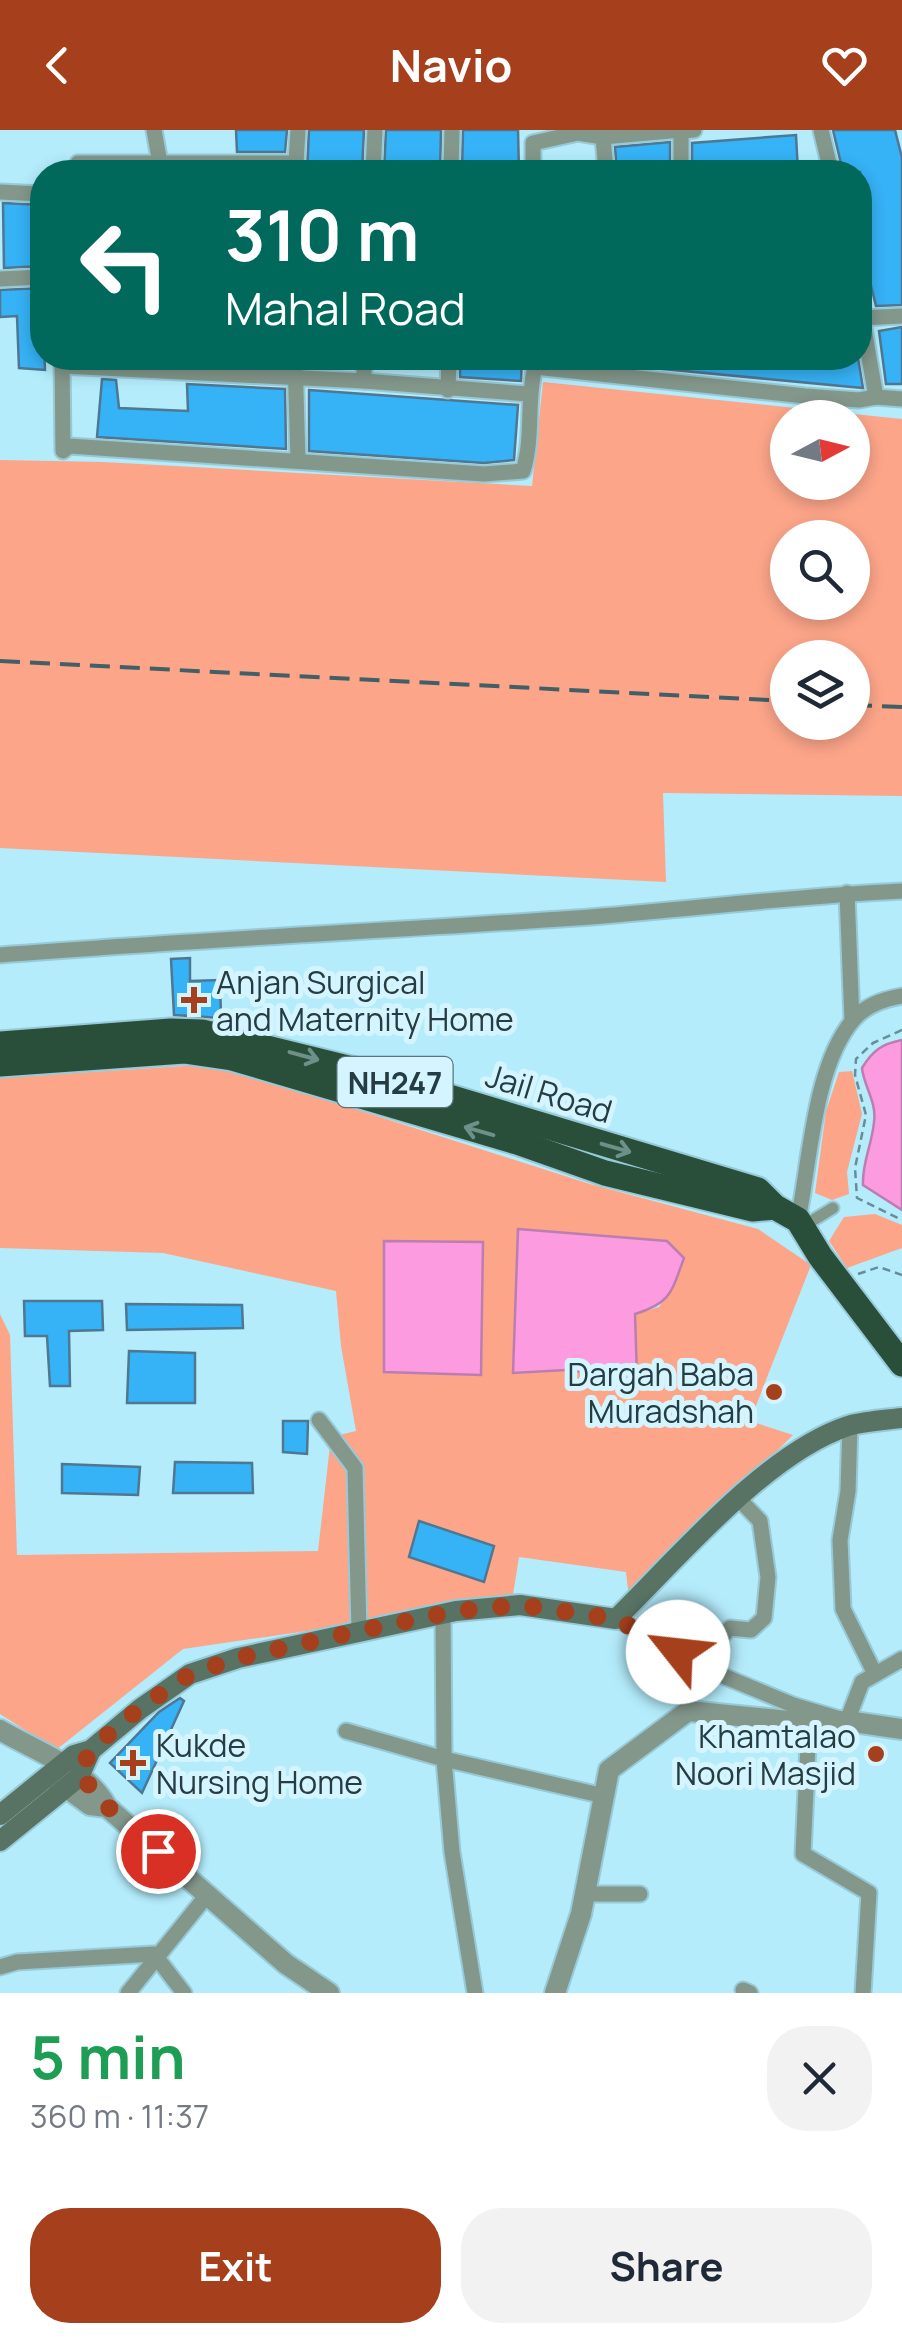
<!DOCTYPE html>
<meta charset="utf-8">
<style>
body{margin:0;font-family:Manrope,sans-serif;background:#f2f2f3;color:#1f2937;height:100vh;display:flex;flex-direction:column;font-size:38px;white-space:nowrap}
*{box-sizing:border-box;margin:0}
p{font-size:32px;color:#747a83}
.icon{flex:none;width:55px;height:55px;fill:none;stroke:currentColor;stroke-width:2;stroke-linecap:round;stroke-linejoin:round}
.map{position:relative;height:1863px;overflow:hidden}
.drawer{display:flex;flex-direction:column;background:#fff;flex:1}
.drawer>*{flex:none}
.top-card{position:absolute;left:30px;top:30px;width:842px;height:210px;border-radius:40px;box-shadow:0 5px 15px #0003;background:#00695c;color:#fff;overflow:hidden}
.needle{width:65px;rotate:83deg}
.tools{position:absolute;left:770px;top:270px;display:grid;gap:20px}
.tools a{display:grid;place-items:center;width:100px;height:100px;border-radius:50%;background:#fff;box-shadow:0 5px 15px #0003;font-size:50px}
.pin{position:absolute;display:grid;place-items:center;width:85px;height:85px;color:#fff;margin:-42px;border:5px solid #fff;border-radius:50%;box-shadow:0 2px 10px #0007}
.me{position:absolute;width:110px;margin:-55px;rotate:299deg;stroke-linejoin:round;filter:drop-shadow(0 0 8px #0008)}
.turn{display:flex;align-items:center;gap:35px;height:210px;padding:0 30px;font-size:45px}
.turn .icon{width:130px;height:130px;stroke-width:2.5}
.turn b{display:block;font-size:70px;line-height:85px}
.round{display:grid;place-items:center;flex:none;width:105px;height:105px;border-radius:40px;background:#f2f2f3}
.headline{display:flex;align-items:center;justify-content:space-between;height:170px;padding:0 30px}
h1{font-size:60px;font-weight:700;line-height:75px;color:#1e9e55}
.button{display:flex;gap:20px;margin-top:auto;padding:20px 30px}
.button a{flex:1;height:115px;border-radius:40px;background:#a63f1c;color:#fff;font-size:40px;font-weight:700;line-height:115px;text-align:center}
.button a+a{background:#f2f2f3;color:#1f2937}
header{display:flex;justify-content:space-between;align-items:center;height:130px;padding:0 30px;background:#a63f1c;color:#fff;font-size:45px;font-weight:700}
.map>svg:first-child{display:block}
</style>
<header><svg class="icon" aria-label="back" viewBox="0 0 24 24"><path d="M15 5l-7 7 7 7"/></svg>Navio<svg class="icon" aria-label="heart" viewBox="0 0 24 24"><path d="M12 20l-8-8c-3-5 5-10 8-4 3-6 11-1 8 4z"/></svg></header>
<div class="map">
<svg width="902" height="1863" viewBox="0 0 902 1863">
<rect width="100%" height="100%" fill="#b4ecfc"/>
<!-- green -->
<g fill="#fca589" fill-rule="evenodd">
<path d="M 543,252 L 902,289 L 902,666 L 663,663 L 666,752 L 0,718 L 0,330 L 104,332 L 532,356 ZM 788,288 L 852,288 L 852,352 L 788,352 ZM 788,408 L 852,408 L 852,472 L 788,472 ZM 788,528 L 852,528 L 852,592 L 788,592 Z"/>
<path d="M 214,934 L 590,1054 L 758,1099 L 811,1135 L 750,1291 L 793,1305 L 629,1468 L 626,1442 L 519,1427 L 512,1471 L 183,1519 L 56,1620 L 0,1584 L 0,1184 L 10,1205 L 17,1425 L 318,1421 L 331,1307 L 356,1301 L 341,1216 L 336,1161 L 163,1123 L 0,1118 L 0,948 ZM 684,1128 L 674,1155 L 659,1177 L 635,1184 L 637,1248 L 566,1240 L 514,1243 Z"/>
<path d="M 852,941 L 862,984 L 847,1042 L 849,1064 L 832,1070 L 815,1063 L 826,981 L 839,942 Z"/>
<path d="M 875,1084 L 902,1095 L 902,1118 L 847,1138 L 829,1111 L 844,1087 Z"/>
</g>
<!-- water -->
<g fill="#fd9be1" stroke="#bc7eb1" stroke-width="2.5">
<path d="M 902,910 L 902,1080 L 863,1055 C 862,1032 872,1015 874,992 C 877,972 864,957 862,938 C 873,920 882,914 902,910 Z"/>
<path d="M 518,1099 L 667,1111 L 684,1128 C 671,1163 671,1173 635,1184 L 637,1248 L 566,1240 L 513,1243 Z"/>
<path d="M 384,1111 L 483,1112 L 481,1245 L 384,1242 Z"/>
</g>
<!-- building -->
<g fill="#36b2f6" stroke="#4f7791" stroke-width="2.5">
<path d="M 236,0 L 287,0 L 285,22 L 237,22 Z"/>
<path d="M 309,0 L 364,0 L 362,42 L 307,42 Z"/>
<path d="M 386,0 L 441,0 L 440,42 L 384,42 Z"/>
<path d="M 463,0 L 518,0 L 519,42 L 462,42 Z"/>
<path d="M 833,0 L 895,0 L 902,28 L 902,175 L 876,176 L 860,111 L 860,42 L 843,42 Z"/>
<path d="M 796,5 L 798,42 L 692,42 L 692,13 Z"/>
<path d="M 670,12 L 670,42 L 617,42 L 615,17 Z"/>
<path d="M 3,73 L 42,75 L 42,136 L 4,138 Z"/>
<path d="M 42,158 L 45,240 L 19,238 L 17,186 L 0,187 L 0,160 Z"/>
<path d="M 902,197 L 902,254 L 886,254 L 879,201 Z"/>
<path d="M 460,228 L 522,228 L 521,251 L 460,247 Z"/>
<path d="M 600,228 L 858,228 L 863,258 L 599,233 Z"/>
<path d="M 102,249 L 116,250 L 119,278 L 188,281 L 187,254 L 285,259 L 286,319 L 97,307 Z"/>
<path d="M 309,260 L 518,275 L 514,330 L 484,333 L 309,321 Z"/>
<path d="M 190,828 L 190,851 L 220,850 L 221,888 L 174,885 L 171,829 Z"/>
<path d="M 24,1171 L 102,1171 L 103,1200 L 69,1201 L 70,1256 L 50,1256 L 47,1206 L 25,1206 Z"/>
<path d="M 126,1174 L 242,1175 L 243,1198 L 127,1200 Z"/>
<path d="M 129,1221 L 195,1223 L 195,1273 L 127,1273 Z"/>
<path d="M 283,1291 L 308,1291 L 307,1324 L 283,1322 Z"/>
<path d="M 175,1332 L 252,1333 L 253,1363 L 173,1363 Z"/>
<path d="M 62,1334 L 140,1337 L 138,1365 L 62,1363 Z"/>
<path d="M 419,1391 L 494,1416 L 484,1452 L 409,1427 Z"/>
<path d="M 180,1568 L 184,1571 L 142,1663 L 110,1633 L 159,1582 Z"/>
</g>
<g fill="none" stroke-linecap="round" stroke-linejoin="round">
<defs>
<path id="pedestrian" d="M 802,1097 L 833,1078"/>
<g id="minor">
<path d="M 154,0 L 160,33"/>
<path d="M 821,0 L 831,42"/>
<path d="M 603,7 L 606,42"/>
<path d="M 296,33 L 298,0"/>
<path d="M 73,42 L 78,33 L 296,33 L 296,42"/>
<path d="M 373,42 L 375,0"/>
<path d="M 451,42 L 452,0"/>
<path d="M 533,42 L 533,13 L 578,3 L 603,7 L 681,0"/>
<path d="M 681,42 L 681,1 L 694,0"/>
<path d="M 0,62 L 42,64"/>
<path d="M 0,149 L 42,147"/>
<path d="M 860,176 L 876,267 L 902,269"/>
<path d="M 860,188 L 902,186"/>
<path d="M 62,228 L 63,321 L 69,316 L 484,344 L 523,341 C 534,306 526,272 535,237 L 805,266 L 859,270 L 876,267"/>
<path d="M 295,228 L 298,331"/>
<path d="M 62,236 L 364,251 L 364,228"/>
<path d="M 364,251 L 528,264"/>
<path d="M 448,260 L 449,228"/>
<path d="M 847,763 L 852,890"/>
<path d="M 0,825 C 192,810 384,801 576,788 C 685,780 793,766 902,761"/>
<path d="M 798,1090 C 810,1032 814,934 854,889 C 866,875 884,869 902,866"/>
<path d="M 319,1290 L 355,1338 L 359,1501"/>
<path d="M 850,1295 L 848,1361 L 840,1410 L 843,1479 L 875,1544"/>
<path d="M 443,1484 L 444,1629 L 452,1722 L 475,1863"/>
<path d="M 616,1489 L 716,1543 L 793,1575 L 847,1591 L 862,1552 L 902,1529"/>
<path d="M 704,1537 L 716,1512 L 730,1498 L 751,1500 L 764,1488 L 768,1447 L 760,1391 L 738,1368"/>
<path d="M 809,1593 L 803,1724 L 869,1763 L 863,1863"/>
<path d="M 346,1601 L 444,1629 L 604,1666"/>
<path d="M 585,1764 L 640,1764"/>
<path d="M 0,1837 L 17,1832 L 154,1824 L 184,1863"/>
<path d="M 743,1860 L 750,1863"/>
<path d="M 128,1863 L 208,1764"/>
</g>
<g id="tertiary">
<path d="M 0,1600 C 37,1622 85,1637 107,1677 L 286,1834 L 329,1863"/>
<path d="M 53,1648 L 90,1675 L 107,1677"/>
<path d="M 555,1863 L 581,1784 L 609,1640 L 688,1581 L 809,1593 L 847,1591 L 902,1599"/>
</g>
<g id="secondary">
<path d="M 0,1685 L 74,1625 L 91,1620 L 140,1579 L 190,1544 L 238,1528 L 456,1481 L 520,1475 L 616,1489 C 678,1428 766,1323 848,1296 C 865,1291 885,1290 902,1288"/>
<path d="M 0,1711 L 79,1647 L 91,1620"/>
</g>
<g id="trunk">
<path d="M 0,914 L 171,901 L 202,902 L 376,945 L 758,1060 L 775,1077 L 798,1090 L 820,1126 L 902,1234"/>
<path d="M 0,934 L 184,921 L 232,928 L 517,1012 L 605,1043 L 753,1079 L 775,1077"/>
</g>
</defs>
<!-- pedestrian casing -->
<use href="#pedestrian" stroke="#97c9d7" stroke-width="15"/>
<!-- minor casing -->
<use href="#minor" stroke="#97c9d7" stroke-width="19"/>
<!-- tertiary casing -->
<use href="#tertiary" stroke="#97c9d7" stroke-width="24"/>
<!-- secondary casing -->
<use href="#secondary" stroke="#97c9d7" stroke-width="24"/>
<!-- trunk casing -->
<use href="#trunk" stroke="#97c9d7" stroke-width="29"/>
<!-- path -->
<g stroke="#678d98" stroke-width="2.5" stroke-dasharray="8 5" stroke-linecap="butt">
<path d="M 902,900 L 873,913 L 856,929 L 855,945 L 866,985 L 855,1038 L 857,1068 L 902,1090"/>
<path d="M 858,1144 L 879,1137 L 902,1145"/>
</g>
<!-- pedestrian -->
<use href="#pedestrian" stroke="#84978b" stroke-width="11"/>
<!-- minor -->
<use href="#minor" stroke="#84978b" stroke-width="15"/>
<!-- tertiary -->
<use href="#tertiary" stroke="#84978b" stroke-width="20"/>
<!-- secondary -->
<use href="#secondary" stroke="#587363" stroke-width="20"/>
<!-- trunk -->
<use href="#trunk" stroke="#294f3a" stroke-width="25"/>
<!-- rail -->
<g stroke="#415f67" stroke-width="4" stroke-dasharray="20 10" stroke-linecap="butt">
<path d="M 0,531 L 788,571"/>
<path d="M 852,575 L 902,577"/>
</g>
</g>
<!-- one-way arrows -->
<defs><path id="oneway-shaft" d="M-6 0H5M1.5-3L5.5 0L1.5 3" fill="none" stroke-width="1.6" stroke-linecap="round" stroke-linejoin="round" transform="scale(2.5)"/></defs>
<g stroke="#6d9189">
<use href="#oneway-shaft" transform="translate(304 926) rotate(15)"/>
<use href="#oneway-shaft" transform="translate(479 1001) rotate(-164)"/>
<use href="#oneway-shaft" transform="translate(616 1018) rotate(16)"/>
</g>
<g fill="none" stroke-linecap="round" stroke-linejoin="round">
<!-- route -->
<path stroke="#a63f1c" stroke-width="18" stroke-dasharray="0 32.4" d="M 158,1721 L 108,1677 L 98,1661 L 79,1648 L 90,1620 L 140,1578 L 190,1544 L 238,1528 L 359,1501 L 456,1481 L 520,1475 L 616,1489 L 678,1522"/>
</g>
<!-- markers -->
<g fill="#a63f1c" stroke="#d4f5ff" stroke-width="4">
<path d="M189 855h10v10h10v10h-10v10h-10v-10h-10v-10h10z"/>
<circle cx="774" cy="1262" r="10"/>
<circle cx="876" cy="1624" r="10"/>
<path d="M128 1618h10v10h10v10h-10v10h-10v-10h-10v-10h10z"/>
</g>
<g text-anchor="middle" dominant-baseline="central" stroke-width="10" stroke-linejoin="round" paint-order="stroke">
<!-- shield labels -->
<rect fill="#d4f5ff" stroke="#5a747b" stroke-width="2.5" x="337.5" y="927" width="115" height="50" rx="8"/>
<g font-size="30" font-weight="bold" fill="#253c42">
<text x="395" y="952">NH247</text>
</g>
<!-- poi labels -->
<g font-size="32" fill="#253c42" stroke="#d4f5ff" text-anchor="start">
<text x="216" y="852">Anjan Surgical<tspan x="216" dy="37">and Maternity Home</tspan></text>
<text x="754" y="1244" text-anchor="end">Dargah Baba<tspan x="754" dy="37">Muradshah</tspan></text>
<text x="856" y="1606" text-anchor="end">Khamtalao<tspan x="856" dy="37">Noori Masjid</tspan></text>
<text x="156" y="1615">Kukde<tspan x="156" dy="37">Nursing Home</tspan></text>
</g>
<!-- street labels -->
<g font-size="32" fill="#253c42" stroke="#d4f5ff">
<text transform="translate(549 963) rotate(17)">Jail Road</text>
</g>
</g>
</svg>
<div class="tools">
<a><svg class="needle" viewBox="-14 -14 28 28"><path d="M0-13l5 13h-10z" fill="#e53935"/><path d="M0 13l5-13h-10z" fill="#747a83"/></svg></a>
<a><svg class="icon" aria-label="search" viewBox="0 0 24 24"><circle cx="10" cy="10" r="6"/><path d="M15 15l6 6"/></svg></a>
<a><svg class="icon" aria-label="layers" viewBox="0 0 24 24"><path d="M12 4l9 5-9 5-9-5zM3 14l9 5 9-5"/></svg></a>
</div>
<div class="pin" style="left:158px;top:1721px;background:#d93025"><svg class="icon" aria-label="arrive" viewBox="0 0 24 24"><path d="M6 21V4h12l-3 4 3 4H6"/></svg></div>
<svg class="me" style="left:678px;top:1522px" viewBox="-20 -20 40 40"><circle r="19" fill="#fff"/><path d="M0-13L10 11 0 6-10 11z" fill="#a63f1c"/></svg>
<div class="top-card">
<div class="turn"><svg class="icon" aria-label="left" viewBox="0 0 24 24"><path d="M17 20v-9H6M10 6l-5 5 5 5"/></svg><div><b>310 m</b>Mahal Road</div></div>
</div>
</div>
<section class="drawer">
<div class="headline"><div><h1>5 min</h1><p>360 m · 11:37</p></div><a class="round"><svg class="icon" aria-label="close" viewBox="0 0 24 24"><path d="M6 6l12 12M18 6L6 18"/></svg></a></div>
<div class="button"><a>Exit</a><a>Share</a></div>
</section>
